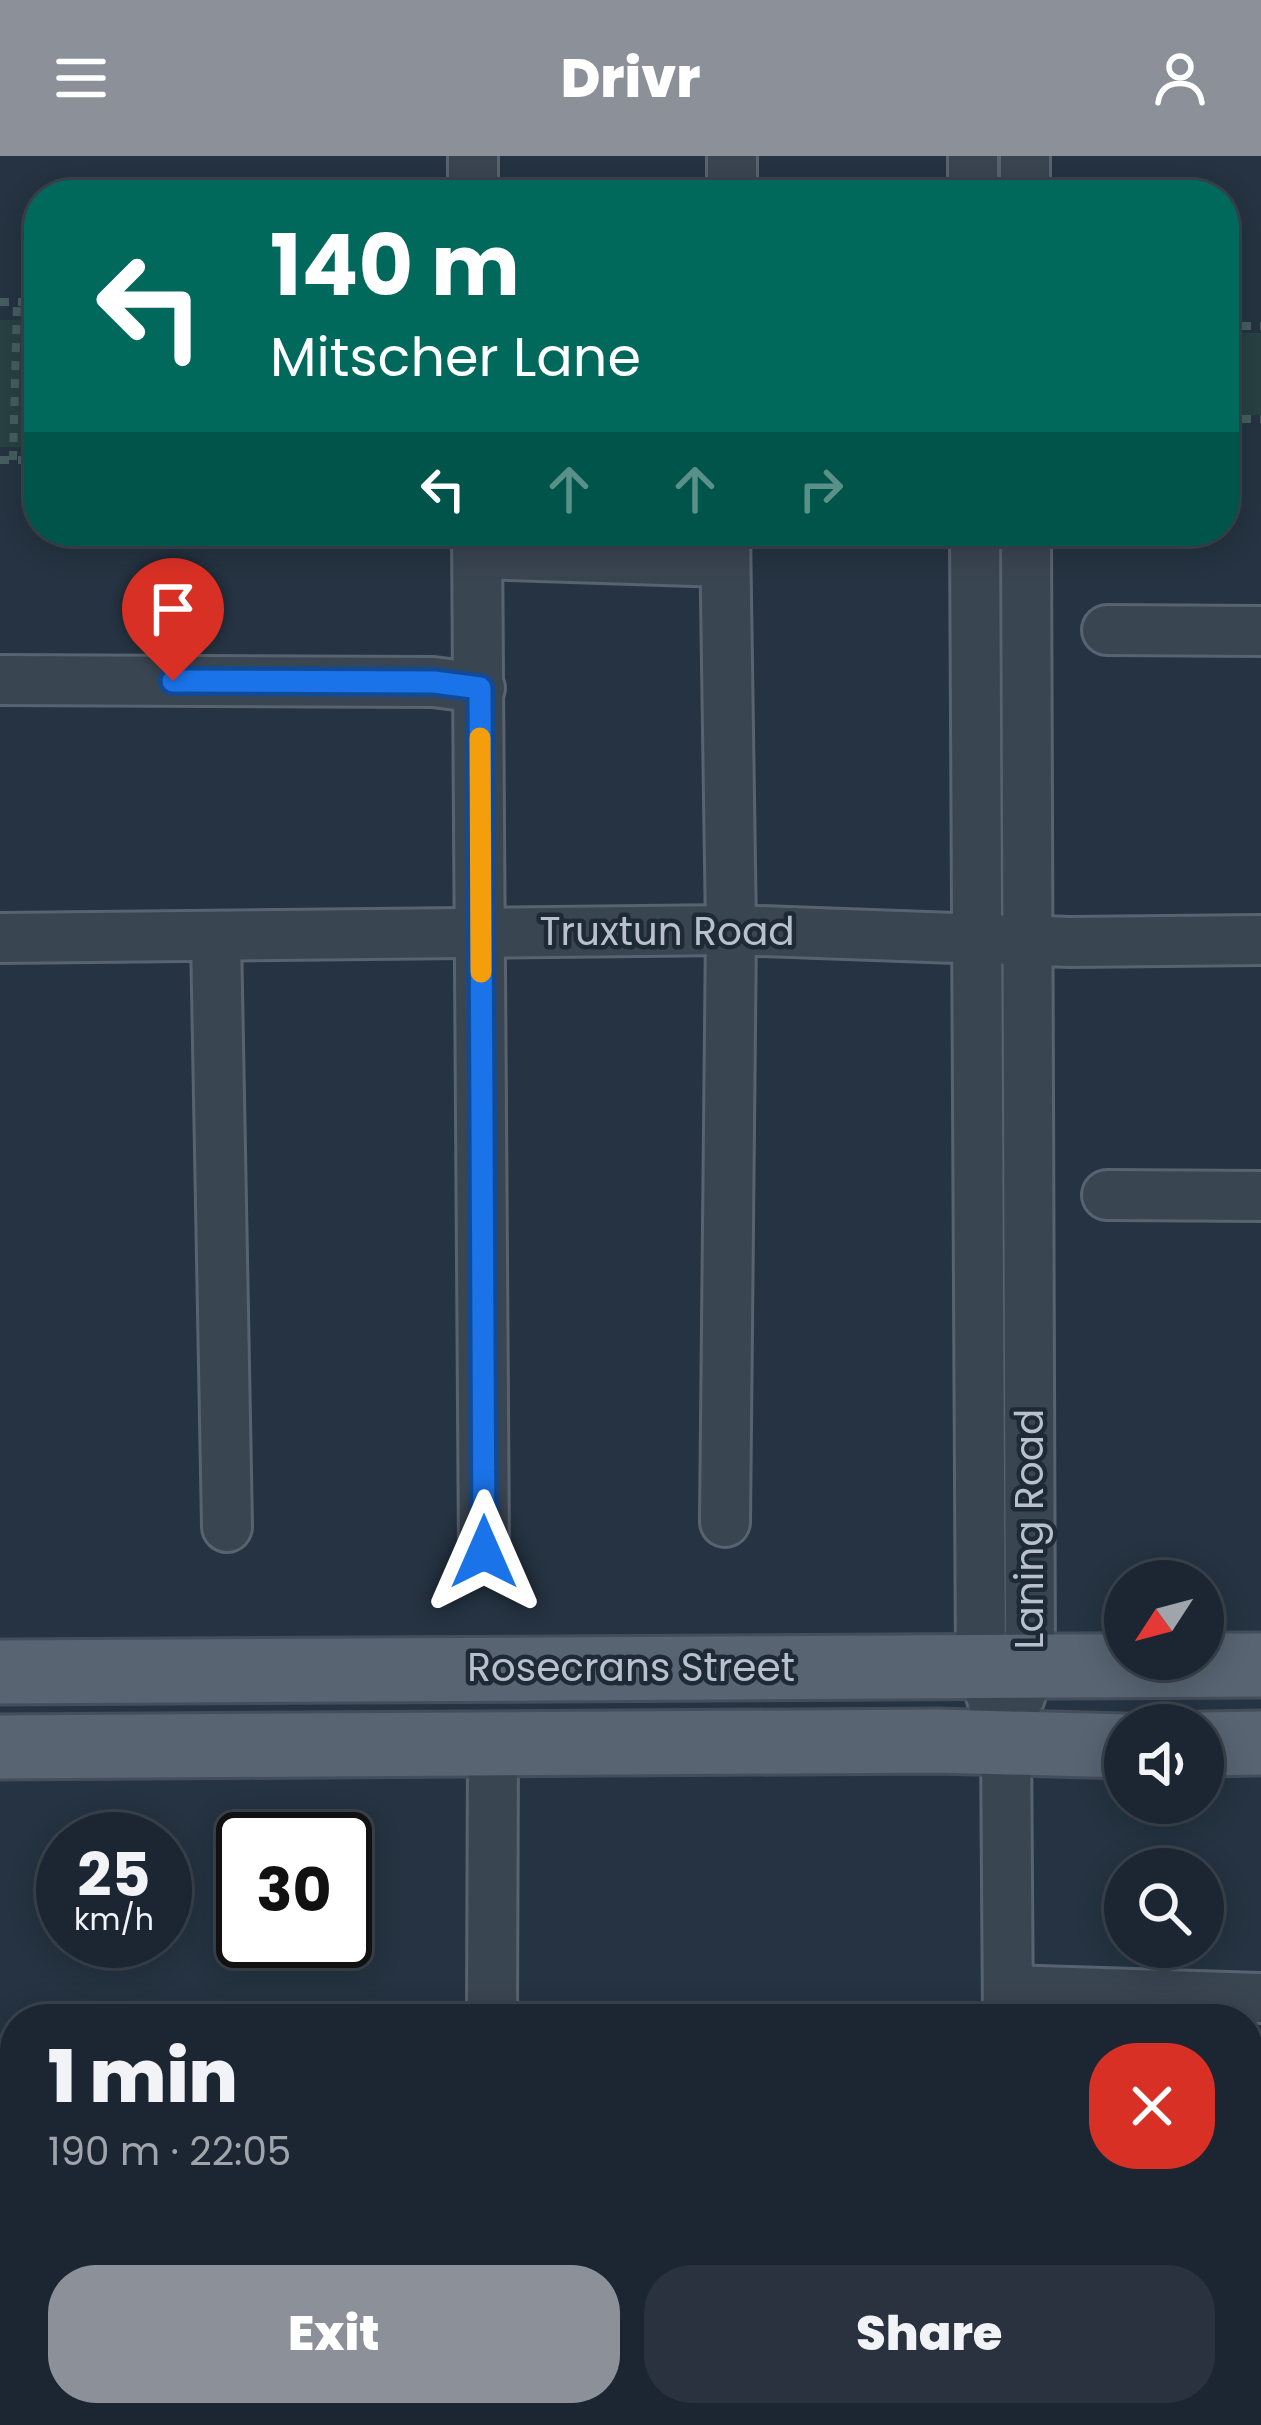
<!DOCTYPE html>
<meta charset="utf-8">
<style>
body{margin:0;font-family:Poppins,sans-serif;background:#29323e;color:#f1f3f6;height:100vh;display:flex;flex-direction:column;font-size:45px;white-space:nowrap}
*{box-sizing:border-box;margin:0}
p{font-size:39px;color:#a0a5ac}
.icon{flex:none;width:66px;height:66px;fill:none;stroke:currentColor;stroke-width:2;stroke-linecap:round;stroke-linejoin:round}
.map{position:relative;flex:1;overflow:hidden}
.side{position:absolute;left:0px;top:1848px;width:1263px;height:423px;display:flex;flex-direction:column;background:#1c2632;border-radius:48px 48px 0 0;box-shadow:0 6px 30px #0003,0 0 0 3px #3a434d}
.side>*{flex:none}
.top-card{position:absolute;left:24px;top:24px;width:1215px;height:366px;border-radius:48px;box-shadow:0 6px 30px #0003,0 0 0 3px #3a434d;background:#00695c;color:#fff;overflow:hidden}
.needle{width:78px;rotate:234deg}
.fabs{position:absolute;left:1104px;top:1404px;display:grid;gap:24px}
.fabs a{display:grid;place-items:center;width:120px;height:120px;border-radius:50%;background:#1c2632;box-shadow:0 6px 30px #0003,0 0 0 3px #3a434d;font-size:60px}
.speed{position:absolute;left:36px;top:1656px;display:flex;gap:24px;font-size:60px;font-weight:700;text-align:center}
.speed>*{display:grid;place-content:center;width:156px;height:156px;border-radius:50%;background:#1c2632;box-shadow:0 6px 30px #0003,0 0 0 3px #3a434d;line-height:1}
.speed small{font-size:30px;font-weight:400}
.speed .limit{border:6px solid #111;border-radius:18px;background:#fff;color:#111}
.pin{position:absolute;display:grid;place-items:center;width:102px;height:102px;color:#fff;margin:-123px -51px;border-radius:50% 50% 50% 0;rotate:-45deg;box-shadow:0 0 12px #0007}
.pin .icon{rotate:45deg}
.me{position:absolute;width:132px;margin:-66px;rotate:0deg;stroke-linejoin:round;filter:drop-shadow(0 0 9px #0008)}
.turn{display:flex;align-items:center;gap:42px;height:252px;padding:0 48px;font-size:54px}
.turn .icon{width:156px;height:156px;stroke-width:2.5}
.turn b{display:block;font-size:84px;line-height:102px}
.lanes{display:flex;align-items:center;height:114px;padding:0 48px;background:#0003;justify-content:center;gap:60px;direction:ltr}
.lanes .off{opacity:.35}
.round{display:grid;place-items:center;flex:none;width:126px;height:126px;border-radius:48px;background:#29323e}
.head{display:flex;align-items:center;justify-content:space-between;height:204px;padding:0 48px}
h1{font-size:72px;font-weight:800;line-height:90px}
.primary-button{display:flex;gap:24px;margin-top:auto;padding:24px 48px}
.primary-button a{flex:1;height:138px;border-radius:48px;background:#8c9099;color:#fff;font-size:48px;font-weight:800;line-height:138px;text-align:center}
.primary-button a+a{background:#29323e;color:#f1f3f6}
header{display:flex;justify-content:space-between;align-items:center;height:156px;padding:0 48px;background:#8c9099;color:#fff;font-size:54px;font-weight:800}
.map>svg:first-child{display:block}
</style>
<header><svg class="icon" aria-label="menu" viewBox="0 0 24 24"><path d="M4 6h16M4 12h16M4 18h16"/></svg>Drivr<svg class="icon" aria-label="person" viewBox="0 0 24 24"><circle cx="12" cy="8" r="4"/><path d="M4 21q1-7 8-7t8 7"/></svg></header>
<div class="map">
<svg width="1261" height="2269" viewBox="0 0 1261 2269">
<rect width="100%" height="100%" fill="#253342"/>
<!-- green -->
<g fill="#284143">
<path d="M 39,163 L 39,291 L 0,291 L 0,164 Z"/>
<rect x="1224" y="177" width="37" height="82"/>
<path d="M 0,2190 L 15,2214 L 15,2256 L 462,2256 L 466,2269 L 0,2269 Z"/>
</g>
<g fill="none" stroke-linecap="round" stroke-linejoin="round">
<defs>
<g id="minor">
<path d="M 732,0 L 732,39"/>
<path d="M 973,0 L 973,39"/>
<path d="M 1025,0 L 1025,39"/>
<path d="M 473,39 L 473,0"/>
<path d="M 477,375 L 484,1396"/>
<path d="M 725,375 L 731,774 L 725,1366"/>
<path d="M 975,375 L 981,1509 L 1006,1585 L 1008,1863"/>
<path d="M 478,398 L 725,406"/>
<path d="M 1107,474 L 1261,475"/>
<path d="M 0,524 L 433,526 L 480,532"/>
<path d="M 216,780 L 227,1371"/>
<path d="M 0,782 L 731,774 L 1070,786 L 1261,784"/>
<path d="M 1107,1039 L 1261,1040"/>
<path d="M 1020,1541 L 1030,1508 L 1026,375"/>
<path d="M 1008,1834 L 1261,1842"/>
<path d="M 492,1863 L 493,1588"/>
<path d="M 488,2256 L 488,2261 L 1261,2266"/>
</g>
<g id="major">
<path d="M 0,1516 L 1261,1509"/>
<path d="M 1203,1588 L 1261,1587"/>
<path d="M 0,1591 L 938,1585 L 1125,1590"/>
</g>
</defs>
<!-- minor casing -->
<use href="#minor" stroke="#58636f" stroke-width="54"/>
<!-- major casing -->
<use href="#major" stroke="#444e5b" stroke-width="69"/>
<!-- path -->
<g stroke="#465e60" stroke-width="8" stroke-dasharray="9 9" stroke-linecap="butt">
<path d="M 0,146 L 39,146"/>
<path d="M 1224,170 L 1261,170"/>
<path d="M 1224,263 L 1261,263"/>
<path d="M 0,304 L 39,304"/>
<path d="M 13,304 L 17,146"/>
</g>
<!-- minor -->
<use href="#minor" stroke="#3a4552" stroke-width="48"/>
<!-- major -->
<use href="#major" stroke="#586472" stroke-width="63"/>
</g>
<g fill="none" stroke-linecap="round" stroke-linejoin="round">
<defs>
<path id="route" d="M 173,525 L 434,526 L 480,532 L 484,1396"/>
</defs>
<!-- route casing -->
<use href="#route" stroke="#114b97" stroke-width="30"/>
<!-- route -->
<use href="#route" stroke="#1a73e8" stroke-width="21"/>
<!-- slow -->
<path stroke="#f59e0b" stroke-width="21" d="M 480,582 L 481,816"/>
</g>
<g text-anchor="middle" dominant-baseline="central" stroke-width="9" stroke-linejoin="round" paint-order="stroke">
<!-- street labels -->
<g font-size="39" fill="#b7c0cc" stroke="#1f2a37">
<text x="667" y="775">Truxtun Road</text>
<text transform="translate(1029 1373) rotate(-90)">Laning Road</text>
<text x="631" y="1511">Rosecrans Street</text>
</g>
</g>
</svg>
<div class="fabs">
<a><svg class="needle" viewBox="-14 -14 28 28"><path d="M0-13l5 13h-10z" fill="#e53935"/><path d="M0 13l5-13h-10z" fill="#a0a5ac"/></svg></a>
<a><svg class="icon" aria-label="sound" viewBox="0 0 24 24"><path d="M4 9h4l5-4v14l-5-4H4zM17 9q2 3 0 6"/></svg></a>
<a><svg class="icon" aria-label="search" viewBox="0 0 24 24"><circle cx="10" cy="10" r="6"/><path d="M15 15l6 6"/></svg></a>
</div>
<div class="speed"><div>25<small>km/h</small></div><div class="limit">30</div></div>
<div class="pin" style="left:173px;top:525px;background:#d93025"><svg class="icon" aria-label="arrive" viewBox="0 0 24 24"><path d="M6 21V4h12l-3 4 3 4H6"/></svg></div>
<svg class="me" style="left:484px;top:1396px" viewBox="-20 -20 40 40"><path d="M0-17L14 15 0 8-14 15z" fill="#1a73e8" stroke="#fff" stroke-width="4"/></svg>
<div class="top-card">
<div class="turn"><svg class="icon" aria-label="left" viewBox="0 0 24 24"><path d="M17 20v-9H6M10 6l-5 5 5 5"/></svg><div><b>140 m</b>Mitscher Lane</div></div>
<div class="lanes"><svg class="icon" aria-label="left" viewBox="0 0 24 24"><path d="M17 20v-9H6M10 6l-5 5 5 5"/></svg><svg class="icon off" aria-label="ahead" viewBox="0 0 24 24"><path d="M12 20V5M6 11l6-6 6 6"/></svg><svg class="icon off" aria-label="ahead" viewBox="0 0 24 24"><path d="M12 20V5M6 11l6-6 6 6"/></svg><svg class="icon off" aria-label="right" viewBox="0 0 24 24"><path d="M7 20v-9h11M14 6l5 5-5 5"/></svg></div>
</div>
<section class="side">
<div class="head"><div><h1>1 min</h1><p>190 m · 22:05</p></div><a class="round" style="background:#d93025;color:#fff"><svg class="icon" aria-label="close" viewBox="0 0 24 24"><path d="M6 6l12 12M18 6L6 18"/></svg></a></div>
<div class="primary-button"><a>Exit</a><a>Share</a></div>
</section>
</div>
